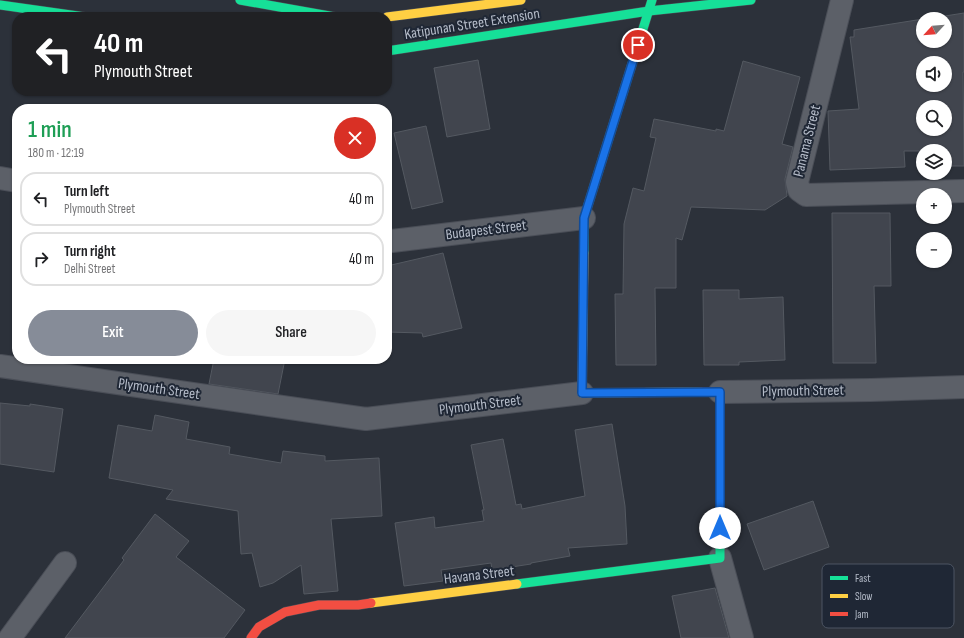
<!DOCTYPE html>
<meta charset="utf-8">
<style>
body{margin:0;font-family:"Sofia Sans Condensed",sans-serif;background:#f6f6f6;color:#202124;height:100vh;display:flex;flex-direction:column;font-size:15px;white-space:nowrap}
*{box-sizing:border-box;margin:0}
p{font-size:13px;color:#757577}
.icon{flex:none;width:22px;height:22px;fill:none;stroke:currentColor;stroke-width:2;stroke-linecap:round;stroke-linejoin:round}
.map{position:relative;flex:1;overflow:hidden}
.drawer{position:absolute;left:12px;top:104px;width:380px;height:260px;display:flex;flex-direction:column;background:#fff;border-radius:16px;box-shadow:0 1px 3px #0004}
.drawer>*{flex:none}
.guide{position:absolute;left:12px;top:12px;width:380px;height:84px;border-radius:16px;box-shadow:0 1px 3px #0004;background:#202124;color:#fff;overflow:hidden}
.needle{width:26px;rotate:244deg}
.fabs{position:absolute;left:916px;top:12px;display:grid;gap:8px}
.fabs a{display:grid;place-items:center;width:36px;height:36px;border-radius:50%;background:#fff;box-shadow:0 1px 3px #0004;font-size:20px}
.pin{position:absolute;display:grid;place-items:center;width:34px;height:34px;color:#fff;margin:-17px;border:2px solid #fff;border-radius:50%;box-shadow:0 1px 4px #0007}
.me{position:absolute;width:44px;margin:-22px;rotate:0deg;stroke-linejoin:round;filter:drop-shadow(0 0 3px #0008)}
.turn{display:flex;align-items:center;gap:14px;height:84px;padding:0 16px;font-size:18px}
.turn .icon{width:52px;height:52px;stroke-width:2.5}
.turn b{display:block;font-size:28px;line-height:34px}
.round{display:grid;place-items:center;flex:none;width:42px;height:42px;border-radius:21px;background:#f6f6f6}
.overview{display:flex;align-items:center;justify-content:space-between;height:68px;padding:0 16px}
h1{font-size:24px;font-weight:600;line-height:30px;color:#1e9e55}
.button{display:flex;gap:8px;margin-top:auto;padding:8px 16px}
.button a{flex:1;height:46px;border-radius:24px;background:#868c98;color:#fff;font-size:16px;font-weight:600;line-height:46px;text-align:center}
.button a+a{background:#f6f6f6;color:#202124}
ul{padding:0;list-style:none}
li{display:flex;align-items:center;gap:12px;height:54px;margin:0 8px 6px;padding:0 8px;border:2px solid #e0e0e0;border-radius:16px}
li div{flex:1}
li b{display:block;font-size:15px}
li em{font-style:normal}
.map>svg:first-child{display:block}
</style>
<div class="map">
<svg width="964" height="638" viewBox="0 0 964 638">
<rect width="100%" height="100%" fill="#2c313a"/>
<!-- building -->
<g fill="#41454e" stroke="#545961" fill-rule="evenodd">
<path d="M 964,13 L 964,72 L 963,72 L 964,166 L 945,166 L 945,151 L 904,151 L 905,167 L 830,170 L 828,111 L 859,109 L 850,37 L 854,37 L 854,30 L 923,19 L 923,41 L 945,41 L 945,19 L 926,19 ZM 923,63 L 945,63 L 945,85 L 923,85 ZM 923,107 L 945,107 L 945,129 L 923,129 Z"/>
<path d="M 478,60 L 490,129 L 447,137 L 434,68 Z"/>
<path d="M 743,61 L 800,77 L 782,144 L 793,147 L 785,179 L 787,196 L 765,210 L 691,207 L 682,240 L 676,238 L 676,288 L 655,288 L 656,365 L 616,365 L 615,294 L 623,294 L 624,224 L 633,188 L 644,191 L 656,138 L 650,137 L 654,119 L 716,131 L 716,129 L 724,131 Z"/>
<path d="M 426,126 L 443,202 L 412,209 L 394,133 Z"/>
<path d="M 832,213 L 890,213 L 891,286 L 874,286 L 876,363 L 833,363 Z"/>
<path d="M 443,253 L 462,328 L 423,337 L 422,333 L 387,332 L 387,266 Z"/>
<path d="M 703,290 L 739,290 L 739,299 L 783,297 L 785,360 L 739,362 L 739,365 L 704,365 Z"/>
<path d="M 214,359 L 285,359 L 278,394 L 209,384 Z"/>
<path d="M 0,403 L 30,406 L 30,404 L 63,409 L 54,472 L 0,464 Z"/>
<path d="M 155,415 L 189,422 L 186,439 L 230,447 L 229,454 L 281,463 L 283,451 L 325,456 L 325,461 L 379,458 L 382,516 L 331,519 L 338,591 L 304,594 L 301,565 L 273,583 L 260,587 L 252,553 L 241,554 L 238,511 L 166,499 L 173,490 L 109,478 L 118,425 L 152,431 Z"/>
<path d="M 612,424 L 625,506 L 627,544 L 568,548 L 570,556 L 531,563 L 531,564 L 492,570 L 491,563 L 441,570 L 443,581 L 404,586 L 395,523 L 434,517 L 435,528 L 484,521 L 482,510 L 484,510 L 471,445 L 503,439 L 516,505 L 521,504 L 522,509 L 585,496 L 575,430 Z"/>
<path d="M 813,501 L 829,547 L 764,570 L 747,524 Z"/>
<path d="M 155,514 L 189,541 L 176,557 L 245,610 L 224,638 L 65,638 L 124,560 L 122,558 Z"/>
<path d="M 715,588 L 729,638 L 681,638 L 672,596 Z"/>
</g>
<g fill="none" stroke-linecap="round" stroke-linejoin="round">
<defs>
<g id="street">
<path d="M 842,0 L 797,182 L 799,190 L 806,195 L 964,191"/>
<path d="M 0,178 L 17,181"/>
<path d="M 387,240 L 392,241 L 584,218"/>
<path d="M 0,366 L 366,419 L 582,393"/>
<path d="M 720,392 L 871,390 L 964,387"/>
<path d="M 720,558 L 742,638"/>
<path d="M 10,638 L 65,563"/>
</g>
<g id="fast">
<path d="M 240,0 L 335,17"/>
<path d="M 0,5 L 85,17"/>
<path d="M 387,51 L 649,11 L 751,0"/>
<path d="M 584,253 L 584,218 L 652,0"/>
<path d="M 517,584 L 720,558 L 720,479"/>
</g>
<g id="slow">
<path d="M 387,17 L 521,0"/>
<path d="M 584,253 L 582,393 L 701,392"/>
<path d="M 371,603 L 517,584"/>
</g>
<g id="jam">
<path d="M 701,392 L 720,392 L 720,479"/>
<path d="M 251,638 L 259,627 L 285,612 L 319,605 L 358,605 L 371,603"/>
</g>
</defs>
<!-- street casing -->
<use href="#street" stroke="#4a4e57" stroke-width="24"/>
<!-- fast casing -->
<use href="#fast" stroke="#4a4e57" stroke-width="10"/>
<!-- slow casing -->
<use href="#slow" stroke="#4a4e57" stroke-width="10"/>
<!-- jam casing -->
<use href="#jam" stroke="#4a4e57" stroke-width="10"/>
<!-- street -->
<use href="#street" stroke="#5c6068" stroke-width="22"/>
<!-- fast -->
<use href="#fast" stroke="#16e098" stroke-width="9"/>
<!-- slow -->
<use href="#slow" stroke="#ffcf43" stroke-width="9"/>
<!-- jam -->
<use href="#jam" stroke="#f24e42" stroke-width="9"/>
</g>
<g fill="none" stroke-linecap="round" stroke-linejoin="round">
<defs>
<path id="route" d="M 638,45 L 584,218 L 582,393 L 720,392 L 720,528"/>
</defs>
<!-- route casing -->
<use href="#route" stroke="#114b97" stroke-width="10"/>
<!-- route -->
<use href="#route" stroke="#1a73e8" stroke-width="7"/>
</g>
<g text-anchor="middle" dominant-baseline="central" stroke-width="4" stroke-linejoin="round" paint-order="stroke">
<!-- street labels -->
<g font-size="15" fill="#b6bdca" stroke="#1f2735">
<text transform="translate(472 24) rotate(-9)">Katipunan Street Extension</text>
<text transform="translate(807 141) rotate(-76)">Panama Street</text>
<text transform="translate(486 230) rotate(-7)">Budapest Street</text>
<text transform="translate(159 389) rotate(8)">Plymouth Street</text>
<text transform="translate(803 391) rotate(-1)">Plymouth Street</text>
<text transform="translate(480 405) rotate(-7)">Plymouth Street</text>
<text transform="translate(479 575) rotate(-7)">Havana Street</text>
</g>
</g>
<!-- legend -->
<rect x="822" y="564" width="132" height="64" rx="6" fill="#1f2735" stroke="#4c5462" stroke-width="1"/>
<rect x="830" y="576" width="18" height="4" fill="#16e098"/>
<rect x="830" y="594" width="18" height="4" fill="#ffcf43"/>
<rect x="830" y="612" width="18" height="4" fill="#f24e42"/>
<g font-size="11" fill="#b6bdca">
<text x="855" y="582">Fast</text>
<text x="855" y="600">Slow</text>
<text x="855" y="618">Jam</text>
</g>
</svg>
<div class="fabs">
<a><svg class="needle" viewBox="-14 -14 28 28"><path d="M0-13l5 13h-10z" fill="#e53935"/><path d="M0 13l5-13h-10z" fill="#757577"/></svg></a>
<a><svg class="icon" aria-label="sound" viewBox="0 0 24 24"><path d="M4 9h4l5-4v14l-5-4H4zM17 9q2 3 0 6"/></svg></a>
<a><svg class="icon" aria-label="search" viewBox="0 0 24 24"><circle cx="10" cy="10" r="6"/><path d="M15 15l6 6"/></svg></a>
<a><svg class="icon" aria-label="layers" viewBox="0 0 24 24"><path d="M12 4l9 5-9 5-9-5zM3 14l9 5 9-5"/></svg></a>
<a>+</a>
<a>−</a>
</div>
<div class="pin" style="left:638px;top:45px;background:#d93025"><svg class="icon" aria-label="arrive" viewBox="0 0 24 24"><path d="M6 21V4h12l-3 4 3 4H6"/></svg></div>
<svg class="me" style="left:720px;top:528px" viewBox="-20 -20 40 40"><circle r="19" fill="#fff"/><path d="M0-13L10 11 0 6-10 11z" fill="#1a73e8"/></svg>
<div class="guide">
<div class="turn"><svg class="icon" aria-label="left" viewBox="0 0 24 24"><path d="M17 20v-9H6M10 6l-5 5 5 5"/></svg><div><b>40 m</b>Plymouth Street</div></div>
</div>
<section class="drawer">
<div class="overview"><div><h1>1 min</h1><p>180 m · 12:19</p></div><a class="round" style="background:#d93025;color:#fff"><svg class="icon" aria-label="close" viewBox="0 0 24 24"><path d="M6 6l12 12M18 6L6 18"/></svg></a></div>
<ul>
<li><svg class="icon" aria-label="left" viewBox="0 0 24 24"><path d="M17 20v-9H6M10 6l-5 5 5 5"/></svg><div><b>Turn left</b><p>Plymouth Street</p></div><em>40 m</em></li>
<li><svg class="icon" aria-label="right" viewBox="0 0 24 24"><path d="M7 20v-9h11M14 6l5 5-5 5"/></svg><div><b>Turn right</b><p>Delhi Street</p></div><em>40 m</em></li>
</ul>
<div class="button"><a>Exit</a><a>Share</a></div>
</section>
</div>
